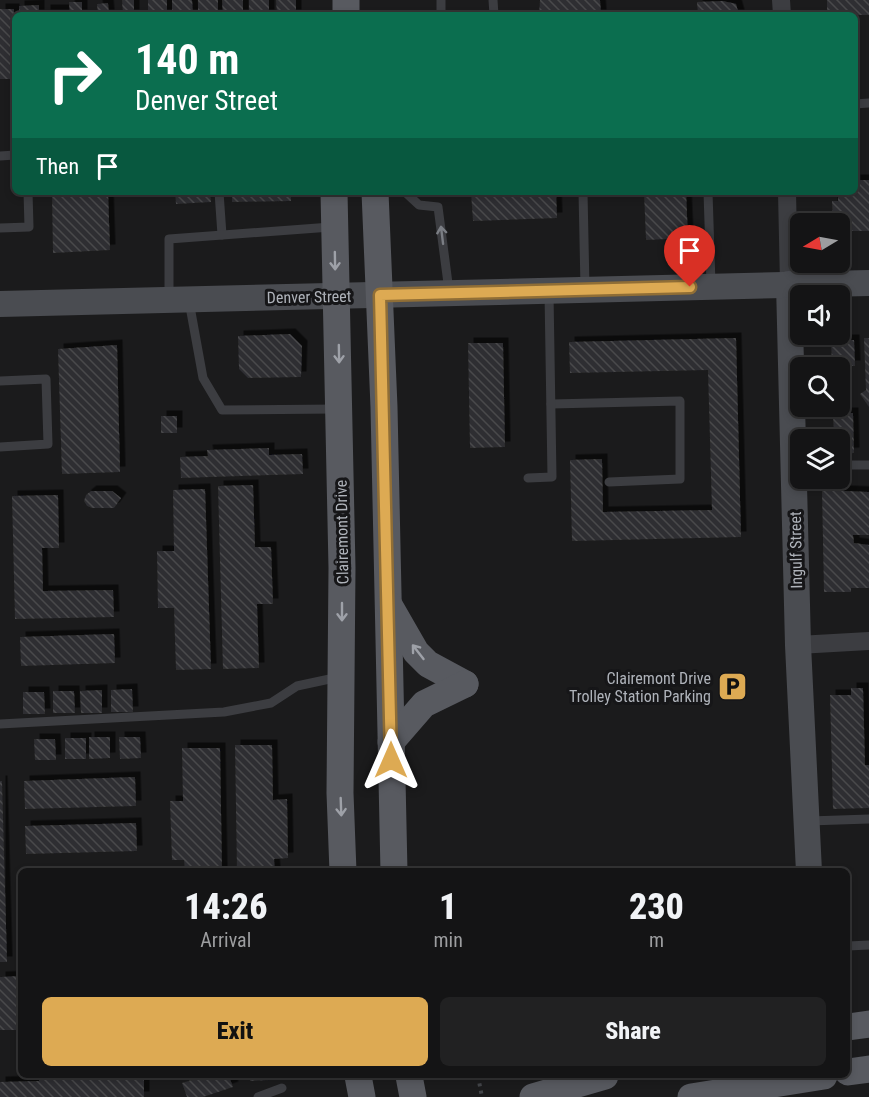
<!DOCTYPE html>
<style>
body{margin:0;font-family:"Roboto Condensed",sans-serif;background:#212122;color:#f1f3f6;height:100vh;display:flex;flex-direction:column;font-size:22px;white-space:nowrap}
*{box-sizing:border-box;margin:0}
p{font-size:20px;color:#9d9ea0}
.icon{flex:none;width:33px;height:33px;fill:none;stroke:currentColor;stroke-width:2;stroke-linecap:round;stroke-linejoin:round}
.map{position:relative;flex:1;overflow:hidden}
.drawer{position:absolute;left:18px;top:868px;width:832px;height:210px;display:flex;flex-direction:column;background:#141415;border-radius:9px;box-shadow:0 3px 9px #0003,0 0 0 2px #333334}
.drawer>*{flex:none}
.banner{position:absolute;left:12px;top:12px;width:846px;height:183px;border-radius:9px;box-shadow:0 3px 9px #0003,0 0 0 2px #333334;background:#0b6e4f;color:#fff;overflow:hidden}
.needle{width:39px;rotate:260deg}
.controls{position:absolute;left:790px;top:213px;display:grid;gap:12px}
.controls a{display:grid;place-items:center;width:60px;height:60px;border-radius:9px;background:#141415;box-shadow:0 3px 9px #0003,0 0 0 2px #333334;font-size:30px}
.pin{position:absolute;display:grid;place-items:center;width:51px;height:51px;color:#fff;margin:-62px -26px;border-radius:50% 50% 50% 0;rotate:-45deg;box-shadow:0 0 6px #0007}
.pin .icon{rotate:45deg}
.me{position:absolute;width:66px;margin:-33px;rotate:0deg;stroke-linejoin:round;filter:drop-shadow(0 0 4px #0008)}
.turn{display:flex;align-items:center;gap:21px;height:126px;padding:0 24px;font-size:27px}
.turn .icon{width:78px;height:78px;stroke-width:2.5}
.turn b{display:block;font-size:42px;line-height:51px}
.then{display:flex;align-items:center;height:57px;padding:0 24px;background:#0003;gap:12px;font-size:22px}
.eta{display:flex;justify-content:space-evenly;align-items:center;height:102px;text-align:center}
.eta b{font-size:36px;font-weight:800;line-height:42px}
.action{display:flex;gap:12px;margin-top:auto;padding:12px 24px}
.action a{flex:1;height:69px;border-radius:9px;background:#ddaa53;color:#111;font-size:24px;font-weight:800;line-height:69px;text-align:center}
.action a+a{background:#212122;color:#f1f3f6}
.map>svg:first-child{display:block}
</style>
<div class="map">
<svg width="869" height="1097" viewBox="0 0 869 1097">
<defs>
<pattern id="building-back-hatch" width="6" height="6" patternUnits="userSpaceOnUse" patternTransform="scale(1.5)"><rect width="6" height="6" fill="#2e2e30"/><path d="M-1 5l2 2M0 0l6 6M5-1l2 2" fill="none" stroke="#4a4a4c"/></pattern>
<filter id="shadow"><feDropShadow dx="5.5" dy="-5.5" stdDeviation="0" flood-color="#0009"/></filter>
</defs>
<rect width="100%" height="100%" fill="#1b1b1c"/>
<!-- building -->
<g fill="url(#building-back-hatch)" filter="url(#shadow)">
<path d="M 122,0 L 134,0 L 134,15 L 123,15 Z"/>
<rect x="148" y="0" width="19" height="15"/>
<path d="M 172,0 L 192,0 L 193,15 L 172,15 Z"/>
<rect x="198" y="0" width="20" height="15"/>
<path d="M 222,0 L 243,0 L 243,15 L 223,15 Z"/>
<rect x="249" y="0" width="20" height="15"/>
<path d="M 276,0 L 296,0 L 296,15 L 277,15 Z"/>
<path d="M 540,0 L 600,0 L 601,15 L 539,15 Z"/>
<rect x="827" y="0" width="42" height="15"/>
<path d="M 723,1 L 736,4 L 739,15 L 698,15 L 697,2 Z"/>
<path d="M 69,2 L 82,2 L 82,15 L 70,15 Z"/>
<path d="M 108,3 L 109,15 L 98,15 L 97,4 Z"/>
<path d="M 39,5 L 39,15 L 19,15 L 19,6 Z"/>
<path d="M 0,9 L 14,9 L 15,79 L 0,79 Z"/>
<rect x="45" y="10" width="19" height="5"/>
<path d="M 855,180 L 869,180 L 869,231 L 844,231 L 840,224 L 833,224 L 832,201 L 838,201 L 838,192 L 855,192 Z"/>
<path d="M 52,192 L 108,192 L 110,250 L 53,253 Z"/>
<path d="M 175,192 L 210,192 L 211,202 L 176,204 Z"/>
<path d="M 232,192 L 291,192 L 291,201 L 232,202 Z"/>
<path d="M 471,192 L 556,192 L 557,218 L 473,221 Z"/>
<path d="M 644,192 L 686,192 L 688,238 L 646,240 Z"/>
<path d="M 290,334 L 302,346 L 301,377 L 248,378 L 239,369 L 238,336 Z"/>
<path d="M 736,338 L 741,537 L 572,541 L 570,460 L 602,459 L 603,512 L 712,510 L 708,370 L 570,373 L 569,342 Z"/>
<path d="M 864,338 L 869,338 L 869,407 L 860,394 L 866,390 Z"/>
<path d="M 831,340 L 854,340 L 855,366 L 832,366 Z"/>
<path d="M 468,343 L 503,343 L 505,447 L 470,448 Z"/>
<path d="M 117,345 L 120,472 L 62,474 L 58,349 Z"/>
<path d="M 833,413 L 853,413 L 854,453 L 840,454 L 840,440 L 834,440 Z"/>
<rect x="161" y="416" width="16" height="17"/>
<path d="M 269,448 L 269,455 L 302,454 L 303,474 L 181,478 L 180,457 L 208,456 L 207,450 Z"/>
<path d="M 253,485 L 255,547 L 271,547 L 273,604 L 257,604 L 259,668 L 223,669 L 218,486 Z"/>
<path d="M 205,489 L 211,669 L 176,670 L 174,608 L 158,608 L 157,551 L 174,551 L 173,490 Z"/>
<path d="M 822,490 L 869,492 L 869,535 L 853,535 L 854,543 L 869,545 L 869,588 L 851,588 L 851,592 L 824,592 Z"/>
<path d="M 91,491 L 112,491 L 121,498 L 114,508 L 92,508 L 87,506 L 84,501 L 86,495 Z"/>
<path d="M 58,495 L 59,548 L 42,548 L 43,591 L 113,590 L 114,617 L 15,619 L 12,496 Z"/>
<path d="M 114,634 L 115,663 L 21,666 L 20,637 Z"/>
<path d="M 851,688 L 863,688 L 865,765 L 869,765 L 869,808 L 833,809 L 830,695 L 851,695 Z"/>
<path d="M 132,689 L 133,712 L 111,712 L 111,690 Z"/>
<path d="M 102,690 L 102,713 L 81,713 L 80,691 Z"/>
<path d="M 53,691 L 74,691 L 75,713 L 53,713 Z"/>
<path d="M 23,692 L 44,692 L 45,714 L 23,714 Z"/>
<path d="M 89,737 L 110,737 L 110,758 L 89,759 Z"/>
<path d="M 119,737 L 140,737 L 141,758 L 120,759 Z"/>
<rect x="65" y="738" width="21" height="21"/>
<path d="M 34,739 L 55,739 L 56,760 L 35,760 Z"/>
<path d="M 235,745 L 272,745 L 273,800 L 287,799 L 288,858 L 274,859 L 275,872 L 237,872 Z"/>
<path d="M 182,748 L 220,748 L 222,872 L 185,872 L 184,860 L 172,860 L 170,801 L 183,801 Z"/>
<path d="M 135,777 L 136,806 L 25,809 L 24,781 Z"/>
<path d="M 0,781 L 2,781 L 7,962 L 0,962 Z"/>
<path d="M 136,823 L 137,851 L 26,854 L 25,826 Z"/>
<path d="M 21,976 L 21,1030 L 0,1030 L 0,977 Z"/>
<path d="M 39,1076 L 92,1076 L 92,1078 L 144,1077 L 144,1097 L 0,1097 L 0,1082 L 39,1081 Z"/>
<path d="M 204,1076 L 229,1076 L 233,1087 L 203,1097 L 187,1097 L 182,1083 Z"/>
<path d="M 250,1076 L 269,1076 L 270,1080 L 250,1081 Z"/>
<rect x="277" y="1076" width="30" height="4"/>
</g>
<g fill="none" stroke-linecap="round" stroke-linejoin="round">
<!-- path -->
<path stroke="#424448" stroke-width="4" stroke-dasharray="3 4.5" stroke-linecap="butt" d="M 478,1076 L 482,1097"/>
<!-- lane -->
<g stroke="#3c3d41" stroke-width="9">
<path d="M 441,0 L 441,15"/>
<path d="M 493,0 L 494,15"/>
<path d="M 855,104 L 869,103"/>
<path d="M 0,156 L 15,155"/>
<path d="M 219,192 L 222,235"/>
<path d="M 405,192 L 419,205 L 438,207 L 449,291"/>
<path d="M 583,192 L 585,288"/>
<path d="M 708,192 L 711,284"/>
<path d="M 0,228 L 29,227 L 28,192"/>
<path d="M 169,297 L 169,239 L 331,227"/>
<path d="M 189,301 L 203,378 L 222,410 L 336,409"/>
<path d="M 0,381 L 46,379 L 48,444 L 0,447"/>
<path d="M 551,404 L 680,401 L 680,479 L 609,482"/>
<path d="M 840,465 L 869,465"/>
<path d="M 528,478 L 552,477 L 549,293"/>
<path d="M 0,724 L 224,712 L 271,703 L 297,686 L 339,677"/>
<path d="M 809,821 L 869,819"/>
<path d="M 848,946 L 869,945"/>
<path d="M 258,1097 L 282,1088"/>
</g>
<!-- street -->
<g stroke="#3c3d41" stroke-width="18">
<path d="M 781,0 L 782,15"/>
<path d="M 787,192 L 789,284"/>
<path d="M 798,645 L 869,641"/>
</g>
<!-- secondary -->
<g stroke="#4a4c51" stroke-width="26">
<path d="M 789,284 L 798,645 L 809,872"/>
<path d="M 0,304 L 869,283"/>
</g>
<!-- primary -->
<g stroke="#585a60" stroke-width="27">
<path d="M 346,0 L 346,15"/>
<path d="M 334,192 L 342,568 L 340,793 L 343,872"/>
<path d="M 375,192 L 384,407 L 394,872"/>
<path d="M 389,605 L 416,652 L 428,664 L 465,684"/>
<path d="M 391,742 L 424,704 L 465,684"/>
<path d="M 848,1027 L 869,1024"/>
<path d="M 848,1072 L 869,1069"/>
<path d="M 358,1076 L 362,1097"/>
<path d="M 409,1076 L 413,1097"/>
<path d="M 533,1097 L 605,1076"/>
<path d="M 691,1097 L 824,1076"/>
</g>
</g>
<!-- one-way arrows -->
<defs><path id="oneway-shaft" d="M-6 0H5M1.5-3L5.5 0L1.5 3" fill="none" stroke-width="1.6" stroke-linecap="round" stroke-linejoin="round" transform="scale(1.5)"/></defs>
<use stroke="#7b7e84" href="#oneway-shaft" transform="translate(442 235) rotate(-97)"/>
<g stroke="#9ea1a8">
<use href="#oneway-shaft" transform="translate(335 261) rotate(89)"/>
<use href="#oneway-shaft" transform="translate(339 354) rotate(89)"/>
<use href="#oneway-shaft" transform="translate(342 612) rotate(90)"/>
<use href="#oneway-shaft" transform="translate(418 652) rotate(-128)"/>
<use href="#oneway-shaft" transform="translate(341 807) rotate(88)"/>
</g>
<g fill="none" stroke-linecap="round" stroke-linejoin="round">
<defs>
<path id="route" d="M 391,760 L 380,295 L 690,287"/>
</defs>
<!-- route casing -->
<use href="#route" stroke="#906e36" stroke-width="15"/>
<!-- route -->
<use href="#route" stroke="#ddaa53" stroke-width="10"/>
</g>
<!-- icons -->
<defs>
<symbol id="parking-square" viewBox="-11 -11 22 22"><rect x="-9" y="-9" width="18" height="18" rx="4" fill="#ddaa53" stroke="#161618"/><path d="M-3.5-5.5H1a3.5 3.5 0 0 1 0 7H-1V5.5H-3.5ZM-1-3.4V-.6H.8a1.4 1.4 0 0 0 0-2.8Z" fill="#111"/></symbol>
</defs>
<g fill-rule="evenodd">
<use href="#parking-square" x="716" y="670" width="33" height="33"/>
</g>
<g text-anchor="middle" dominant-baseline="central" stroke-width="6" stroke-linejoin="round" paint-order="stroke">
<!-- street labels -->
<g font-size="16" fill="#afb3ba" stroke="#161618">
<text transform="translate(309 297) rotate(-1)">Denver Street</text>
<text transform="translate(342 532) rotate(-91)">Clairemont Drive</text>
<text transform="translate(796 550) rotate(-91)">Ingulf Street</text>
</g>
<!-- poi labels -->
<g font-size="16" fill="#afb3ba" stroke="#161618" text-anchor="end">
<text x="711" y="678">Clairemont Drive<tspan x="711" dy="18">Trolley Station Parking</tspan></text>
</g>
</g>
</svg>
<div class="controls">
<a><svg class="needle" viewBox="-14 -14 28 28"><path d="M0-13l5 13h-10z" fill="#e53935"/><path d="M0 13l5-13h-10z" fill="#9d9ea0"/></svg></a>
<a><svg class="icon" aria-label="sound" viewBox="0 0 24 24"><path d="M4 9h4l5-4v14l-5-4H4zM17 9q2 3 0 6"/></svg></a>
<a><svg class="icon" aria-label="search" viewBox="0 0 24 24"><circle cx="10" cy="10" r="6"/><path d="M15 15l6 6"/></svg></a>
<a><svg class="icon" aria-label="layers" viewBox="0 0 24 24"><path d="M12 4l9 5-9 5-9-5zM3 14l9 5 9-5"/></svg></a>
</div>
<div class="pin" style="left:690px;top:287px;background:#d93025"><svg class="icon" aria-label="arrive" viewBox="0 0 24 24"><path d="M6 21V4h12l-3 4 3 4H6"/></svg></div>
<svg class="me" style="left:391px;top:760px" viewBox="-20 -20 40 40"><path d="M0-17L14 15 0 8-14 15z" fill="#ddaa53" stroke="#fff" stroke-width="4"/></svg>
<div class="banner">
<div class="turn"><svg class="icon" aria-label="right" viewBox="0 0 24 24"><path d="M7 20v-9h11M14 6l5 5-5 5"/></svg><div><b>140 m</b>Denver Street</div></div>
<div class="then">Then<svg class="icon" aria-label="arrive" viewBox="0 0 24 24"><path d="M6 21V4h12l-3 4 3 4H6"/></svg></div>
</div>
<section class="drawer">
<div class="eta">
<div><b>14:26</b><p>Arrival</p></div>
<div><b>1</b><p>min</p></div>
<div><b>230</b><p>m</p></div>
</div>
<div class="action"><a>Exit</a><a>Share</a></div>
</section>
</div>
